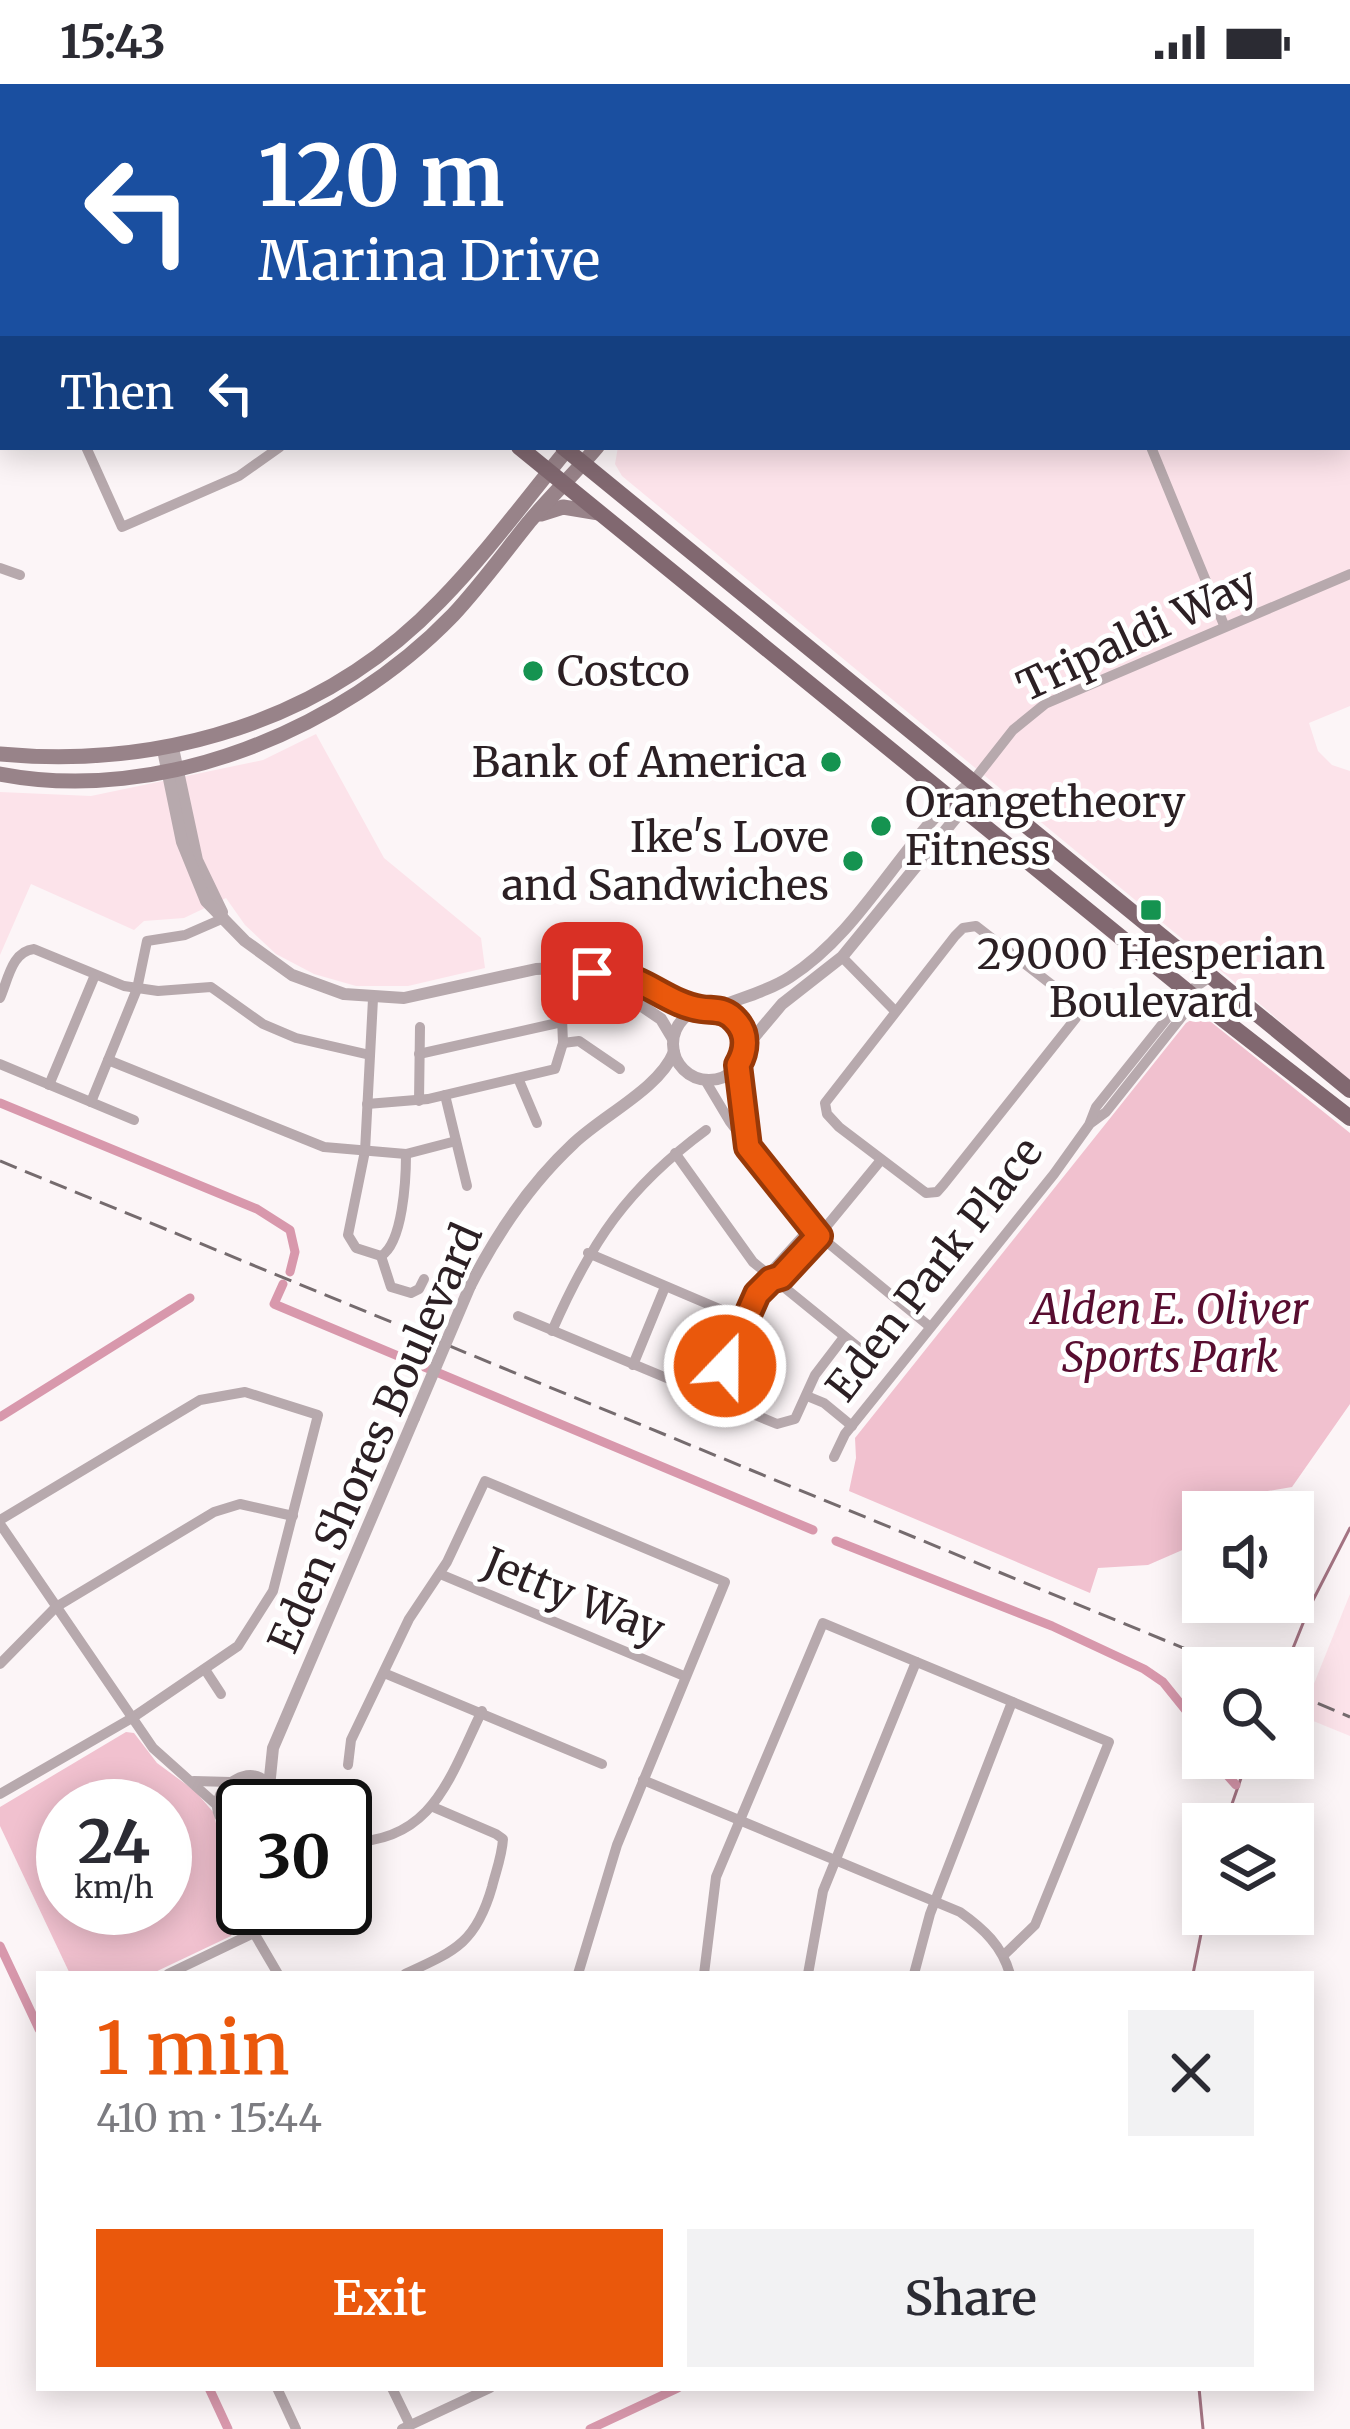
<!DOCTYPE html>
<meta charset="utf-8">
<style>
body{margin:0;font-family:Merriweather,serif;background:#f2f2f3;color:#2b2b33;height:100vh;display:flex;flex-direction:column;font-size:45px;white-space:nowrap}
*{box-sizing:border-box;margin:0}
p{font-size:39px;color:#7c7c81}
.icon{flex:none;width:66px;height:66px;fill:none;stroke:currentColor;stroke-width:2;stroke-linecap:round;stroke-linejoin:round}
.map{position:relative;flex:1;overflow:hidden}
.panel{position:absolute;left:36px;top:1887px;width:1278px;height:420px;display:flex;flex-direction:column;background:#fff;border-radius:0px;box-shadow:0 6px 30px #0003}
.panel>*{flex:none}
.hud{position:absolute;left:0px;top:0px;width:1350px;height:366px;box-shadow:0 6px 30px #0003;background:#1a4fa0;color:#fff;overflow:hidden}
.buttons{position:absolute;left:1182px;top:1407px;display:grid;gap:24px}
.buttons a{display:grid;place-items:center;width:132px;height:132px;border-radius:0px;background:#fff;box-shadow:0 6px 30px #0003;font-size:60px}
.speed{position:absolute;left:36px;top:1695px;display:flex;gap:24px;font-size:60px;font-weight:700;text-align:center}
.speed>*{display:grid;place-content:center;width:156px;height:156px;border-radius:50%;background:#fff;box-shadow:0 6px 30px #0003;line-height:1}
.speed small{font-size:30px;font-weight:400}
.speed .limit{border:6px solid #111;border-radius:18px;background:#fff;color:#111}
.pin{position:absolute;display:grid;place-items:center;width:102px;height:102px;color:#fff;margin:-51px;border-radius:24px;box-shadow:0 6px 18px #0006}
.me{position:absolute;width:132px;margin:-66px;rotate:22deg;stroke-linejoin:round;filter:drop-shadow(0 0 9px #0008)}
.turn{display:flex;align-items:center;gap:42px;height:252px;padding:0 60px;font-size:54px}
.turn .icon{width:156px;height:156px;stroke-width:2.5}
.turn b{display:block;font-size:84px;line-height:102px}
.then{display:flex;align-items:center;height:114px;padding:0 60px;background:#0003;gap:24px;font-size:45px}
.round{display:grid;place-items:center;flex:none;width:126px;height:126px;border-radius:0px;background:#f2f2f3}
.summary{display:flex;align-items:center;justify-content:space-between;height:204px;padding:0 60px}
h1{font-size:72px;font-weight:600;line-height:90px;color:#ea580c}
.primary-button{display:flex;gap:24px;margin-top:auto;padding:24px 60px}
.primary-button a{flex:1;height:138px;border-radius:0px;background:#ea580c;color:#fff;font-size:48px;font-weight:600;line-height:138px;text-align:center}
.primary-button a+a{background:#f2f2f3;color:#2b2b33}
.status{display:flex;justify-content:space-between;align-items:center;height:84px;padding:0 60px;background:#fff;direction:ltr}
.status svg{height:33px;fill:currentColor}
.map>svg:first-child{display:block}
</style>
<div class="status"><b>15:43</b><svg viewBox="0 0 49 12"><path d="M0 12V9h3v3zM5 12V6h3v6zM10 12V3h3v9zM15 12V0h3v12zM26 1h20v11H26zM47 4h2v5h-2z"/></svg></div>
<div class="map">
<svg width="1350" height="2345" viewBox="0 0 1350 2345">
<rect width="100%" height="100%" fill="#fcf5f7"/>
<!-- built -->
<g fill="#fce3ea">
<path d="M 650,0 L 1143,0 L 643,3 Z"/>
<path d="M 1273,0 L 1350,0 L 1350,622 L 1309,639 L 1318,667 L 1332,681 L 1350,687 L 1350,998 L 1232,896 L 622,392 L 615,380 L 618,363 L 1347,363 L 1347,3 L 1265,3 Z"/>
<path d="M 316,650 L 384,774 L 481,854 L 485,884 L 408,902 L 356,902 L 314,890 L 276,870 L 245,841 L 226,814 L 184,834 L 144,837 L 134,846 L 31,800 L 0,871 L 0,708 L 91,712 L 263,676 Z"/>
<path d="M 1350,1510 L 1350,1652 L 1301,1632 Z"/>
</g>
<!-- green -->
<g fill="#f1c1cf" fill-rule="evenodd">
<path d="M 1201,930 L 1350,1049 L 1350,1320 L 1292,1403 L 1250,1410 L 1236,1428 L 1203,1428 L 1203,1457 L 1148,1481 L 1098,1484 L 1090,1509 L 849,1407 L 856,1374 L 855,1354 L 1186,939 Z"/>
<path d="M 126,1648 L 134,1649 L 157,1679 L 195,1707 L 214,1729 L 220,1760 L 219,1796 L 236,1842 L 231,1852 L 151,1890 L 70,1890 L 0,1742 L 0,1723 ZM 63,1722 L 165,1722 L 165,1824 L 63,1824 Z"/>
</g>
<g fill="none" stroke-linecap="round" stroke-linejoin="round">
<!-- stream -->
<g stroke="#a47483" stroke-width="3">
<path d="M 1285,1584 L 1310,1522 L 1350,1444"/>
<path d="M 1225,1740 L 1248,1674"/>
<path d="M 1193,1890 L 1205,1830"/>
<path d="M 1199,2304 L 1203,2345"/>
</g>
<!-- canal -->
<g stroke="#d898ac" stroke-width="9">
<path d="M 0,1019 L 257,1125 L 290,1146 L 295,1168 L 290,1188"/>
<path d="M 283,1200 L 274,1220 L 813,1446"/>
<path d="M 0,1333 L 190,1214"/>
<path d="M 836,1457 L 1052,1542 L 1144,1585 L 1163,1598 L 1192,1634 L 1203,1655"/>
<path d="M 1212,1674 L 1236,1701"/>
<path d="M 0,1862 L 39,1945"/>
<path d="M 209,2304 L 228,2345"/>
<path d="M 590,2345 L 678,2304"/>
</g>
<!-- minor -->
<g stroke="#b7a9ad" stroke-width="10">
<path d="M 247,0 L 252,3"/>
<path d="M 422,0 L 426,3"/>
<path d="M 301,3 L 304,0"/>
<path d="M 543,3 L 550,0"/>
<path d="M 0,27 L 3,28"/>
<path d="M 0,173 L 3,180"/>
<path d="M 0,224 L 3,223"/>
<path d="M 86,363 L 122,443 L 239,392 L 280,363"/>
<path d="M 1151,363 L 1224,541"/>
<path d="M 0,484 L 20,491"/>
<path d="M 973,697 L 1013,646 L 1045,620 L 1350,490"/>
<path d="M 976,842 L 1065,911 L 1074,922 L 1076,934 L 944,1100 L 937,1108 L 926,1109 L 839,1043 L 827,1030 L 825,1019 L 955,852 L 963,844 Z"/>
<path d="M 842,873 L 895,927"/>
<path d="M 0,914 C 8,896 12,867 34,865 L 124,902 L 158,907 L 211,903 L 263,940 L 296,954 L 370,971"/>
<path d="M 373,915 L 365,1067 L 348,1151 L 356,1164 L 381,1172"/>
<path d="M 563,959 L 579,957 L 620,985"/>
<path d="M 419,970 L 562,938"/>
<path d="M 108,976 L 324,1063 L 406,1070 L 456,1057"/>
<path d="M 0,980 L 134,1036"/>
<path d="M 738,981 L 748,1059"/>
<path d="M 518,994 L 537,1039"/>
<path d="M 705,996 L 730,1038 L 816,1149 L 929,1242"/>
<path d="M 49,1001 L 95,891"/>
<path d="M 445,1011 L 467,1102"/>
<path d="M 419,1017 L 420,943"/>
<path d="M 91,1018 L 137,905 L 147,857 L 185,851 L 224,834"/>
<path d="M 367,1020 L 428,1015 L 555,985 L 563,959 L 560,884"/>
<path d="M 1091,1039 L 1106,1028 L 1199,911"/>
<path d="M 675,1069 L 753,1178 L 870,1273"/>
<path d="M 588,1169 L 743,1235"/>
<path d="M 381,1172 C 403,1159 406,1095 406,1070"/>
<path d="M 381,1172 L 391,1203 L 411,1209 L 419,1205 L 424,1195"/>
<path d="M 771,1196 L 772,1186 L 811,1143"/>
<path d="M 518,1232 L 777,1340 L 795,1335 L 815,1291 L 844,1253"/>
<path d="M 552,1247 C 591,1158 627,1104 706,1046"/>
<path d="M 633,1281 L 665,1203"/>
<path d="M 807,1312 L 824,1319 L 852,1342"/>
<path d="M 713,1314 L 757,1210 L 771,1196 L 780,1193 L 816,1155 L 881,1076"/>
<path d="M 834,1373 L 845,1350 L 1054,1090 L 1089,1041 L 1096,1023 L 1188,908 L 1210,893"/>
<path d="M 0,1436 L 200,1316 L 245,1308 L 318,1331 L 273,1507 L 238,1562 L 132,1634 L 0,1710"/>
<path d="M 0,1440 L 153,1664 L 219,1723"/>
<path d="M 440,1490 L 684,1592"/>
<path d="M 0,1580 L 56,1523 L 214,1428 L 240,1420 L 293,1432"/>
<path d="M 206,1587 L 221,1610"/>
<path d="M 384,1589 L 602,1680"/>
<path d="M 348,1681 L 351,1656 L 409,1535 L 447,1478 L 485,1397 L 725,1498 L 617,1761 L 578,1890"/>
<path d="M 643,1696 L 960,1828 C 984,1845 1002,1862 1010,1890"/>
<path d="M 194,1697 L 230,1698"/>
<path d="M 222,1733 L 230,1808 L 278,1890"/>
<path d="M 345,1758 C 433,1760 450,1692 482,1627"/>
<path d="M 227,1785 L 243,1757"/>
<path d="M 345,1804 L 355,1795"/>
<path d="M 168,1890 L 306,1824"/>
<path d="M 405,1890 C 455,1867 476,1859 492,1803 C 496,1787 502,1772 503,1755 L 496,1750 L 433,1723"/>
<path d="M 704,1890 L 716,1793 L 823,1539 L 1109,1658 L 1035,1841 L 1005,1870"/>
<path d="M 808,1890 L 823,1807 L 916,1578"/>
<path d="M 914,1890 L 930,1830 L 1012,1618"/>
<path d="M 277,2304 L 296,2345"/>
<path d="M 392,2304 L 410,2341"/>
<path d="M 402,2345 L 490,2304"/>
</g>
<!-- tertiary -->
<g stroke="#b7a9ad" stroke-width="12">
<path d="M 147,3 L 149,0"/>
<path d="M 173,664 L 197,776 L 222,828"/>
<path d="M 163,666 L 182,758 L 206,817 L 245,857 L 292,891 L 344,910 L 404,914 L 536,885 L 560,884 L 622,891 L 701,925"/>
<path d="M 593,889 L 661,935 L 673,955"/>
<circle cx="709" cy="960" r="36"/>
<path d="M 714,925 C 739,914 767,908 790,893 C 866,844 903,752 973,697"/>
<path d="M 745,964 L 782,920 L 842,873 L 963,725 L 973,697"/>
<path d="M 470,1202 C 497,1149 529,1101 573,1060 C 603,1031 659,1005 674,968"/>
<path d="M 269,1703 L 273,1664 L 414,1334"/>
<path d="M 243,1747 C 175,1726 267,1651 274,1722"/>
</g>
<!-- secondary -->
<g stroke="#988389" stroke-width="15">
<path d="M 1174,3 L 1181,0"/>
<path d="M 1215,3 L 1222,0"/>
<path d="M 541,430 L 563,423 L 599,429"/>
<path d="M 0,670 C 163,685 325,637 440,517 C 487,469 527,414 569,363"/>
<path d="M 0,690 C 161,721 342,646 453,531 C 480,502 504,469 529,438 C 551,412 575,389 597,363"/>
</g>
<!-- primary -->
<g stroke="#816870" stroke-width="16">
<path d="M 79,0 L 83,3"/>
<path d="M 110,0 L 114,3"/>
<path d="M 519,363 L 1188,908 L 1350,1034"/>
<path d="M 563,363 L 1350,1006"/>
</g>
<!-- rail -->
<g stroke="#756b6e" stroke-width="3" stroke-dasharray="18 9" stroke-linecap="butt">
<path d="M 0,1077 L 1232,1584"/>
<path d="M 1293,1609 L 1350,1633"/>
</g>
<!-- tertiary-bridge -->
<path stroke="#b7a9ad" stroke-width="12" d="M 414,1334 L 470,1202"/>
</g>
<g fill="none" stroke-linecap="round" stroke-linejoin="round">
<defs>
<path id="route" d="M 592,889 C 601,889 612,889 621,891 C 648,898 672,921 701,925 C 715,927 725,924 736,937 C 748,950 746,967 738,981 L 748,1063 L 819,1152 L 781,1193 L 771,1196 L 757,1210 L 725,1282"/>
</defs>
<!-- route casing -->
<use href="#route" stroke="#983908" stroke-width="30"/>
<!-- route -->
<use href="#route" stroke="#ea580c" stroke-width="21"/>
</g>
<!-- markers -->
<g fill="#159350" stroke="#fff" stroke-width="4.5">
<circle cx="533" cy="587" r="12"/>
<circle cx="831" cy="678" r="12"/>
<circle cx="881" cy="742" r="12"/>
<circle cx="853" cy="777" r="12"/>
<rect x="1139" y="814" width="24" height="24" rx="6"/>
</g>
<g text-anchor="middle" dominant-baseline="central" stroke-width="10" stroke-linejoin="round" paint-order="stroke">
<!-- street labels -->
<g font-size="42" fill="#2c2024" stroke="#fff">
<text transform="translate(1137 550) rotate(-25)">Tripaldi Way</text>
<text transform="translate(934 1185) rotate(-52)">Eden Park Place</text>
<text transform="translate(375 1354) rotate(-66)">Eden Shores Boulevard</text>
<text transform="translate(574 1512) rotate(22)">Jetty Way</text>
</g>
<!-- poi labels -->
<g font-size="42" fill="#2c2024" stroke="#fff" text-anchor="start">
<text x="557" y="587">Costco</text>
<text x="807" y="678" text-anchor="end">Bank of America</text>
<text x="905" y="718">Orangetheory<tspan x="905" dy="48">Fitness</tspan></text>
<text x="829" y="753" text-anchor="end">Ike's Love<tspan x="829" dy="48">and Sandwiches</tspan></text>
<text x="1151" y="870" text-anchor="middle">29000 Hesperian<tspan x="1151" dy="48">Boulevard</tspan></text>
</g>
<!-- park labels -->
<g font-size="42" font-style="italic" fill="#580d30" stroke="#fff">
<text x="1170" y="1225">Alden E. Oliver<tspan x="1170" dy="48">Sports Park</tspan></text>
</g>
</g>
</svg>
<div class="buttons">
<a><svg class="icon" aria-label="sound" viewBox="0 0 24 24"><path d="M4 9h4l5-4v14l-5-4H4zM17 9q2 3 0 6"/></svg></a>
<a><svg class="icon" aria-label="search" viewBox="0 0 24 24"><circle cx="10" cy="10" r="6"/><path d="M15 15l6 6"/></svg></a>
<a><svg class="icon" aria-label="layers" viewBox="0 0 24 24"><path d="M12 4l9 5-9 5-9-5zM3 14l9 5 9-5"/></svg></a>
</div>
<div class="speed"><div>24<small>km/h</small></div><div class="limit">30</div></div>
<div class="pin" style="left:592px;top:889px;background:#d93025"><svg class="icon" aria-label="arrive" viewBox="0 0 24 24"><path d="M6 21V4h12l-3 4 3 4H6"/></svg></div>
<svg class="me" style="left:725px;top:1282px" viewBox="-20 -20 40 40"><circle r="17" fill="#ea580c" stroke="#fff" stroke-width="3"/><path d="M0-11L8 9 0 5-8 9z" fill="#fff"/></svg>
<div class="hud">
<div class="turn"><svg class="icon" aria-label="left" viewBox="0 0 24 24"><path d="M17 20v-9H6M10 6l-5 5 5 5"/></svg><div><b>120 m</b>Marina Drive</div></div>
<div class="then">Then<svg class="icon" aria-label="left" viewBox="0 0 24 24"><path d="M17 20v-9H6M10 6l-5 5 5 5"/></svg></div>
</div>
<section class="panel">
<div class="summary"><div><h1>1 min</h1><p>410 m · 15:44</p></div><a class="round"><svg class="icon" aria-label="close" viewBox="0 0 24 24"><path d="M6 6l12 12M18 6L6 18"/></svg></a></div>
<div class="primary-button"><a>Exit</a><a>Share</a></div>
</section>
</div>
